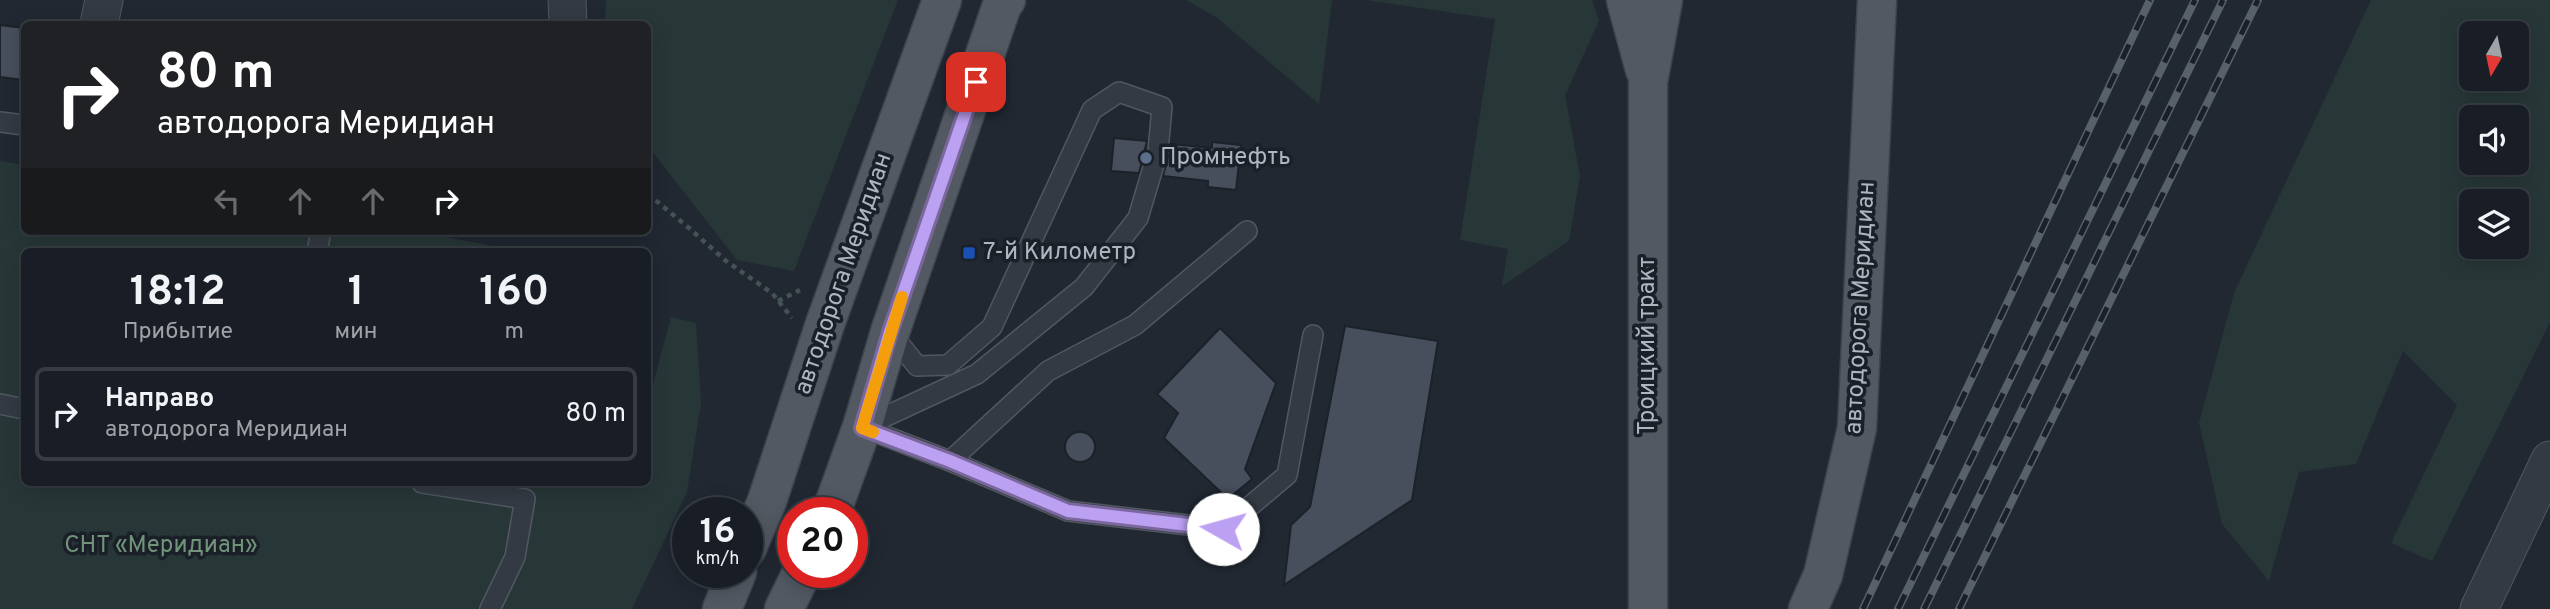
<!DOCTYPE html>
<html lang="ru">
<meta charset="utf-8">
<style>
body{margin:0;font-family:Overpass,sans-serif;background:#262b32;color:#f1f3f6;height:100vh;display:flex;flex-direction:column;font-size:26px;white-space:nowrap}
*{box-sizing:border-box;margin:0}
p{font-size:23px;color:#9fa2a7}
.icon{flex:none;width:38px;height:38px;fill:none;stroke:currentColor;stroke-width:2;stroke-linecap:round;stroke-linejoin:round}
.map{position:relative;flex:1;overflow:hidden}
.side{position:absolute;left:21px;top:248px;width:630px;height:238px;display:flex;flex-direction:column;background:#191e26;border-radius:10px;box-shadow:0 4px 18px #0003,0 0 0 2px #373c43}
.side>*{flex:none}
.hud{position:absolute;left:21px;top:21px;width:630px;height:214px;border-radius:10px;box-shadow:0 4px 18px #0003,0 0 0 2px #373c43;background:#202124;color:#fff;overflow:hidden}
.needle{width:46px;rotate:189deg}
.controls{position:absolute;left:2459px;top:21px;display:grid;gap:14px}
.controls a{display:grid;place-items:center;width:70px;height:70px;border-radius:10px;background:#191e26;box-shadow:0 4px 18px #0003,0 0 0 2px #373c43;font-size:35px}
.speed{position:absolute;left:672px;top:497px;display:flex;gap:14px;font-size:35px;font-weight:700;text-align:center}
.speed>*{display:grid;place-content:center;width:91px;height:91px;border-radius:50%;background:#191e26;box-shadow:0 4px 18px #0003,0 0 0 2px #373c43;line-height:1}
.speed small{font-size:18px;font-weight:400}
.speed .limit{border:10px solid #d22;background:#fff;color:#111}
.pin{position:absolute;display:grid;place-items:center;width:60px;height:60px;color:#fff;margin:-30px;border-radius:14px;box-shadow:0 4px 10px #0006}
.me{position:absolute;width:77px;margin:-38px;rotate:277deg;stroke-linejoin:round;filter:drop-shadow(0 0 5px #0008)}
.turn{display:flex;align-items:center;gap:24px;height:147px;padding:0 21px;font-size:32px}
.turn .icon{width:91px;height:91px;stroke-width:2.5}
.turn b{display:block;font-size:49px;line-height:60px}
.lanes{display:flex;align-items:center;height:66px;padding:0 21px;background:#0003;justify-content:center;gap:35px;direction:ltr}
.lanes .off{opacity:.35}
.eta{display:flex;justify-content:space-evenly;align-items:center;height:119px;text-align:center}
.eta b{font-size:42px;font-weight:700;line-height:49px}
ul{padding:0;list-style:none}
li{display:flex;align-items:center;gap:21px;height:94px;margin:0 14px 10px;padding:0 7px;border:4px solid #373c43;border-radius:10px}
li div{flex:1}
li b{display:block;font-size:26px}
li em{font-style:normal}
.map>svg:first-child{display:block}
</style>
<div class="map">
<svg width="2550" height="609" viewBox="0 0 2550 609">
<rect width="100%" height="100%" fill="#212832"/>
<!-- green -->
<g fill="#273737" fill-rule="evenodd">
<path d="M 606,0 L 898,0 L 794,271 L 737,260 L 648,146 L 648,24 L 605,24 Z"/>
<path d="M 1186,0 L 1332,0 L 1319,104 L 1216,17 Z"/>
<path d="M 1366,0 L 1592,0 L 1599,21 L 1565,95 L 1580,176 L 1569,241 L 1502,286 L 1508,249 L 1460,240 L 1495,19 Z"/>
<path d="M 2371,0 L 2550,0 L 2550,322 L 2432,561 L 2391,543 L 2457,405 L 2403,351 L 2356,464 L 2299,472 L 2269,581 L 2222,524 L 2199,423 L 2234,293 ZM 2471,33 L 2516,33 L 2516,79 L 2471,79 ZM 2471,117 L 2516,117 L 2516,163 L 2471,163 ZM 2471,201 L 2516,201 L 2516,247 L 2471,247 Z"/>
<path d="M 0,161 L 24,165 L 24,231 L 414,231 L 524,252 L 24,252 L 24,483 L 648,483 L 648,403 L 671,317 L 696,323 L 701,403 L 687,492 L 632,609 L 0,609 Z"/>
</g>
<!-- building -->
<g fill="#484f5c" stroke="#1c212a" stroke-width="2">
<path d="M 0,25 L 24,28 L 24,80 L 0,77 Z"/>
<path d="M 1114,138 L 1147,141 L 1139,173 L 1111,171 Z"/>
<path d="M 1212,142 L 1241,145 L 1236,190 L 1208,187 L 1208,181 L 1163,176 L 1171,144 L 1212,148 Z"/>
<path d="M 1345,326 L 1438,341 L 1412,500 L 1284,585 L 1291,525 L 1310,507 Z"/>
<path d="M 1220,328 L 1276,383 L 1245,469 L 1252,479 L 1228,499 L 1164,438 L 1178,413 L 1157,394 Z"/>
<circle cx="1080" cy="447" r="15"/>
</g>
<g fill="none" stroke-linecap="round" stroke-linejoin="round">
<defs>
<g id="service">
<path d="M 0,122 L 24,125"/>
<path d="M 317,252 L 321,231"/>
<path d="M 0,404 L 24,409"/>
<path d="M 862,427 L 950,461 L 1068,511 L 1223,529 L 1287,475 L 1313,335"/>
<path d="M 863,427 L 977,374 L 1084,287 L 1138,218 L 1158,151 L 1162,107 L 1119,92 L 1092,110 L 992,327 L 948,365 L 917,366 L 890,332"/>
<path d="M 950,461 L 1048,371 L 1135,325 L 1247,231"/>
<path d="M 422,483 L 525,499 L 515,557 L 490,609"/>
</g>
<g id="minor">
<path d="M 567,0 L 568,24"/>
<path d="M 99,24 L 104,0"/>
<path d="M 2479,609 L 2550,460"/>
</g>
<g id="primary">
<path d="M 1626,0 L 1645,70"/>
<path d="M 831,513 L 862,427 L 890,332 L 1002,5 L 1006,0"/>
<path d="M 747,548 L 767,501 L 825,324 L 942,0"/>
<path d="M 722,609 L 737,572"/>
<path d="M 784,609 L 802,572"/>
<path d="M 1648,609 L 1648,82 L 1663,0"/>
<path d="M 1808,609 L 1823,575 L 1857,428 L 1877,0"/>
</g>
</defs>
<!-- service casing -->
<use href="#service" stroke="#515761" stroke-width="22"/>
<!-- minor casing -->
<use href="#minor" stroke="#515761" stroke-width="39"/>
<!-- primary casing -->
<use href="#primary" stroke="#3d434d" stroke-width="41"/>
<!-- path -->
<g stroke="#445255" stroke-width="4.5" stroke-dasharray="5 5" stroke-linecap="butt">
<path d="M 648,194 L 689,228 L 726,261 L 772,293 L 792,318"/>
<path d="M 778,301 L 800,290"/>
</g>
<!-- service -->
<use href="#service" stroke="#343a43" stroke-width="19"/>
<!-- minor -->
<use href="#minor" stroke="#343a43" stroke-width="37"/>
<!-- primary -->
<use href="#primary" stroke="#525963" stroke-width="38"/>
<defs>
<g id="rail">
<path d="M 1863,609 L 2150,0"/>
<path d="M 1898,609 L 2195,0"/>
<path d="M 1924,609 L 2223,0"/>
<path d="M 1959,609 L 2258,0"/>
</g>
</defs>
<!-- rail casing -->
<use href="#rail" stroke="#58606c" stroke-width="8"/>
<!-- rail -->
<use href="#rail" stroke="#1a1f28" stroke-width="5" stroke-dasharray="16" stroke-linecap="butt"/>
</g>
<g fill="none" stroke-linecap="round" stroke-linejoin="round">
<defs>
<path id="route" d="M 976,82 L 890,332 L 862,428 L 950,461 L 1068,511 L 1223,529"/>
</defs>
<!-- route casing -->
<use href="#route" stroke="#7a689d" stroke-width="18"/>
<!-- route -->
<use href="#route" stroke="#bca0f2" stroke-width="12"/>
<!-- slow -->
<path stroke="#f59e0b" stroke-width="12" d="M 873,432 L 862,428 L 902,297"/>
</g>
<!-- markers -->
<circle fill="#5c6f8a" stroke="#1a1f28" stroke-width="2.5" cx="1146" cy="158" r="7"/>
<rect fill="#1a4fb4" stroke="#1a1f28" stroke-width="2.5" x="962" y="246" width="14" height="14" rx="3.5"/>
<g text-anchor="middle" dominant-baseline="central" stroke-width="7" stroke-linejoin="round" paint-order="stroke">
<!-- poi labels -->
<g font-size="24" fill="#aeb4c0" stroke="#1a1f28" text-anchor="start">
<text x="1160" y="158">Промнефть</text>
<text x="983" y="253">7-й Километр</text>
</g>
<!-- street labels -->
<g font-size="24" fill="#aeb4c0" stroke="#1a1f28">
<text transform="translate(844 274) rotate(-71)">автодорога Меридиан</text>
<text transform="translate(1861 308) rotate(-87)">автодорога Меридиан</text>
<text transform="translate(1648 346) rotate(-90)">Троицкий тракт</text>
</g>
<!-- park labels -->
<g font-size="24" fill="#70937a" stroke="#1a1f28">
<text x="161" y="546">СНТ «Меридиан»</text>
</g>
</g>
</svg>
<div class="controls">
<a><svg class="needle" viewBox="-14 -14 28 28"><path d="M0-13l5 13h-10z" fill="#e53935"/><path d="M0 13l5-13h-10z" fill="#9fa2a7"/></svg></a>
<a><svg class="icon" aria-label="sound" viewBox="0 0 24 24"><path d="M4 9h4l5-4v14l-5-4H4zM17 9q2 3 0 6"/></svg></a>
<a><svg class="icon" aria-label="layers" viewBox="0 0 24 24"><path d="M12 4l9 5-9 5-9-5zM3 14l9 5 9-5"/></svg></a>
</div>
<div class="speed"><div>16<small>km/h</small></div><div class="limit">20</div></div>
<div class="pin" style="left:976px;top:82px;background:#d93025"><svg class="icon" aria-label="arrive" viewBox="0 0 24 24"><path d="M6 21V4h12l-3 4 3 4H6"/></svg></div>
<svg class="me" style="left:1223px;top:529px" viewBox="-20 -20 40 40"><circle r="19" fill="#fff"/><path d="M0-13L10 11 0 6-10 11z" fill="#bca0f2"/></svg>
<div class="hud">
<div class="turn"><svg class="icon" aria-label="right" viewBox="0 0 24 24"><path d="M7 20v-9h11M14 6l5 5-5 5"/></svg><div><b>80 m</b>автодорога Меридиан</div></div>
<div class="lanes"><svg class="icon off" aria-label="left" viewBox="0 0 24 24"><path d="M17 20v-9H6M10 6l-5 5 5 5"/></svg><svg class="icon off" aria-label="ahead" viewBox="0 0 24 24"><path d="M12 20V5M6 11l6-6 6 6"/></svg><svg class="icon off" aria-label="ahead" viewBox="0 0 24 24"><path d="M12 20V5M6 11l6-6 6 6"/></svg><svg class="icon" aria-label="right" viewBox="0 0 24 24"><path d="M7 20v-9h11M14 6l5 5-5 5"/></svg></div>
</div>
<section class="side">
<div class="eta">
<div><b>18:12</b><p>Прибытие</p></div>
<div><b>1</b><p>мин</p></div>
<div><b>160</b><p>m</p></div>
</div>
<ul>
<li><svg class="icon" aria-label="right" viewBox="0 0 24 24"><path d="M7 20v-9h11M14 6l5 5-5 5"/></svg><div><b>Направо</b><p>автодорога Меридиан</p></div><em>80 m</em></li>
</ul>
</section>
</div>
